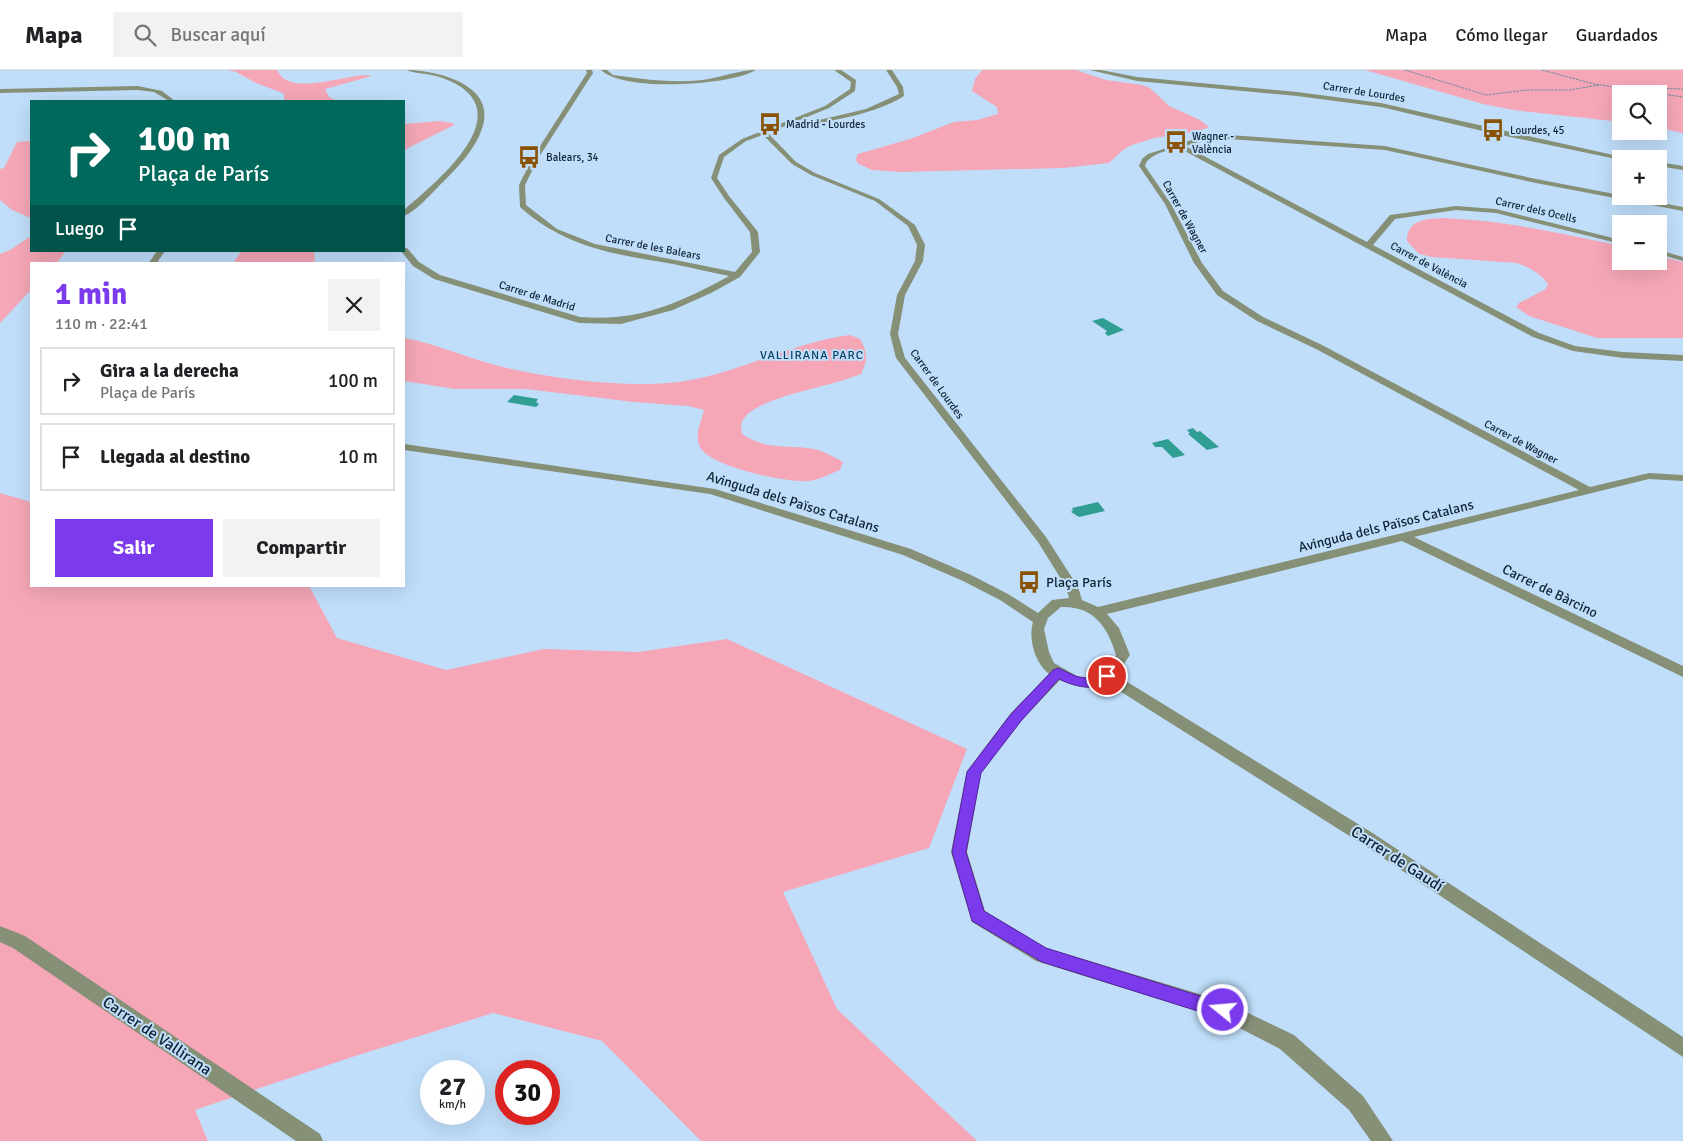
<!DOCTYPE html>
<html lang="es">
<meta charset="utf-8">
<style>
body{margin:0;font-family:Signika,sans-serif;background:#f2f2f2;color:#202124;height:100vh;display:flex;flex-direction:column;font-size:19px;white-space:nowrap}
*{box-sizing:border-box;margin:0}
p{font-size:16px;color:#757577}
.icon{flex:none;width:28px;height:28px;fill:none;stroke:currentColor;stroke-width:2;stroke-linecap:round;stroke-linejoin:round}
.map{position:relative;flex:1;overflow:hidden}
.panel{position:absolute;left:30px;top:192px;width:375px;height:325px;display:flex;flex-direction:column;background:#fff;border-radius:0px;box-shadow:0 5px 20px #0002}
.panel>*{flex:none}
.banner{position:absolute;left:30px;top:30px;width:375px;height:152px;border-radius:0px;box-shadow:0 5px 20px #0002;background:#00695c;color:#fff;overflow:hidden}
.tools{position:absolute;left:1612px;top:15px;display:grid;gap:10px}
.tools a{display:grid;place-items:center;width:55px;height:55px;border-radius:0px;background:#fff;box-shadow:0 5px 20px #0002;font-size:25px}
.speed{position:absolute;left:420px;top:990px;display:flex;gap:10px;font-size:25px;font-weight:700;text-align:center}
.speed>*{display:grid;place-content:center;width:65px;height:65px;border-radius:50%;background:#fff;box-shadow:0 5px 20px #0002;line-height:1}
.speed small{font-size:12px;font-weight:400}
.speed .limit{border:8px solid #d22;background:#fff;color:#111}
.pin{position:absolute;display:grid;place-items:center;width:42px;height:42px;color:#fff;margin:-21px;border:2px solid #fff;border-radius:50%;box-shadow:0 1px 5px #0007}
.me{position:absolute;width:55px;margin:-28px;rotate:287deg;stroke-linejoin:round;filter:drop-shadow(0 0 4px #0008)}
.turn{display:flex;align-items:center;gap:18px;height:105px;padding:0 25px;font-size:22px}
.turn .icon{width:65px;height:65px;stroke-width:2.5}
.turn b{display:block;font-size:35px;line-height:42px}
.then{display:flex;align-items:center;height:48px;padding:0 25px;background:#0003;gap:10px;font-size:19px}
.round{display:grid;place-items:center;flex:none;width:52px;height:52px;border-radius:0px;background:#f2f2f2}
.head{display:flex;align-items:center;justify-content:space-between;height:85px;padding:0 25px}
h1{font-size:30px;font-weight:700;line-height:38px;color:#7c3aed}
.cta{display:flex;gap:10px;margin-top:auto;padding:10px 25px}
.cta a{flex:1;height:58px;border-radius:0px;background:#7c3aed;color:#fff;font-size:20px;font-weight:700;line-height:58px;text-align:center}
.cta a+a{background:#f2f2f2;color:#202124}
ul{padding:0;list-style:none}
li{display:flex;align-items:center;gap:15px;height:68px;margin:0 10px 8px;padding:0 15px;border:2px solid #e0e0e0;border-radius:0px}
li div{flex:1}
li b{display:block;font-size:19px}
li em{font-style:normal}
header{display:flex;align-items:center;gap:30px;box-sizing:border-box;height:70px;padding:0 25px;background:#fff;border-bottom:1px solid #e0e0e0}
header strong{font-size:24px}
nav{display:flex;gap:28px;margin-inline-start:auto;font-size:18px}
.search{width:350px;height:45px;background:#f2f2f2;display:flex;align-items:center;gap:12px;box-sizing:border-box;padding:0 18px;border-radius:0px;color:#757577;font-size:19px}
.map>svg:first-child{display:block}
</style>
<header>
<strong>Mapa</strong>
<div class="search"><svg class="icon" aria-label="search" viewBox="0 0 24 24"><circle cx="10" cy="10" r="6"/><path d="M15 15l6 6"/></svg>Buscar aquí</div>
<nav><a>Mapa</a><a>Cómo llegar</a><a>Guardados</a></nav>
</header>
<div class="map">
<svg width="1683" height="1071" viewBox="0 0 1683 1071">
<rect width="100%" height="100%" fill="#c0defa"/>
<!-- green -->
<g fill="#f5a7b7">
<path d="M 227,0 L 277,0 C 290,30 354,0 372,6 L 325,19 L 329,27 L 337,31 L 284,31 L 284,24 L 280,22 L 256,13 L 236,2 Z"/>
<path d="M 982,0 L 1076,0 L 1106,10 L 1142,15 L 1150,18 L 1169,36 L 1200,50 L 1209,57 L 1199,61 L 1154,68 L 1132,75 L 1123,80 L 1109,93 L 1063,98 L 900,102 L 872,100 L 857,93 L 856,88 L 858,84 L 910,69 L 954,52 L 977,50 L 998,44 L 997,37 L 972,21 L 975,9 Z"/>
<path d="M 1365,0 L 1683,0 L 1683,63 L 1659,58 L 1659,24 L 1621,24 L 1621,52 L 1513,40 L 1483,34 Z"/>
<path d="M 439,51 L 453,53 L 454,55 L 404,80 L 404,54 Z"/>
<path d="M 31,71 L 31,148 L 12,140 L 0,130 L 0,99 L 4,98 L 17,72 Z"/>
<path d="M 1442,148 C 1502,150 1560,163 1617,175 L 1621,176 L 1621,191 L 1659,191 L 1659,186 L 1683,192 L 1683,268 L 1597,268 L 1529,246 L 1516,237 L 1519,233 L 1546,219 L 1548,214 C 1539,202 1530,198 1517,193 L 1432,187 L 1419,184 L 1407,171 C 1407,150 1425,149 1442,148 Z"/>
<path d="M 31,166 L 31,181 L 66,181 L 56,194 L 31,194 L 31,220 L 0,253 L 0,184 L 10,180 Z"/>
<path d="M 241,181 L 314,181 L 315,194 L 233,194 Z"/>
<path d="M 850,265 L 860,269 C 868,283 868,290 861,304 C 829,317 778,323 750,342 C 746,345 743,350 741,354 L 742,364 C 767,381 787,374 814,379 C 824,381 834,387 843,392 L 840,400 C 830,404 818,410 808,411 C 787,413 710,397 700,377 C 694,365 701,353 704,340 L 688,336 L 634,332 L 526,319 L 455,319 L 404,311 L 404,268 C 435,273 464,287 495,295 C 545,308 616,317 668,313 C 733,308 786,273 850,265 Z"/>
<path d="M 0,423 L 31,432 L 31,516 L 309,516 L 337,568 L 446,600 L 544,579 L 638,582 L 727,569 L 967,679 L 929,778 L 783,822 L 837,939 L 977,1071 L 701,1071 L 602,971 L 493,943 L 352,987 L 195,1040 L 208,1071 L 0,1071 Z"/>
</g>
<!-- water -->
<g fill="#309e93">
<path d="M 1103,248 L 1124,260 L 1108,266 L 1105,263 L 1107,261 L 1092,251 Z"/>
<path d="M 514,325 L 538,329 L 536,332 L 539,334 L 536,337 L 507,332 Z"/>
<path d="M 1193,358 L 1197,362 L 1200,361 L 1219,377 L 1207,380 L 1188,364 L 1190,363 L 1187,360 Z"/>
<path d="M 1168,369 L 1185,385 L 1173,388 L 1162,377 L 1155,377 L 1152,373 Z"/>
<path d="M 1098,432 L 1105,441 L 1079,447 L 1071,442 L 1073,440 L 1072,438 Z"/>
</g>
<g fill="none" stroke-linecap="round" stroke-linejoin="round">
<!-- path -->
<g stroke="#6f89a0" stroke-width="1" stroke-dasharray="2.5 1" stroke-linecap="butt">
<path d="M 1405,0 L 1486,25 L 1528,20 L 1569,20 L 1600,15"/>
<path d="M 1542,0 L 1594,14 L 1683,27"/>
<path d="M 1646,18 L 1683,19"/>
</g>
<!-- minor -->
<g fill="#869077" fill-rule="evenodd">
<path d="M 407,0 C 434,0 491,13 484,51 C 479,77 456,99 439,116 C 429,126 416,141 404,146 L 404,140 C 430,117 508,56 465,20 C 454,11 439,6 426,4 C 420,3 413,3 407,0 Z"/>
<path d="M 586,0 L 592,0 L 593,3 L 539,87 L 525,115 L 526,135 L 557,159 L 595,174 L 735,202 L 752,182 L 750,162 L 724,128 L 711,108 L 719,85 L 742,69 L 825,36 L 850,19 L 851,12 L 834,0 L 841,0 L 856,10 L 855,21 L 829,38 L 768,63 L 796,92 L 815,103 L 879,129 L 915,155 L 925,175 L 923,191 L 905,225 L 898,264 L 905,288 L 1046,467 L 1078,517 L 1082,530 L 1098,537 L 1579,420 L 1316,279 L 1257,251 L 1217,225 L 1194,193 L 1165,134 L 1139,96 L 1142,89 L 1148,84 L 1204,66 L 1229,65 L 1385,76 L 1536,109 L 1683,137 L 1683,141 L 1536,113 L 1385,80 L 1229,69 L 1205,70 L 1185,76 L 1367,172 L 1390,145 L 1456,136 L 1496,139 L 1621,170 L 1621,174 L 1496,143 L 1456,140 L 1395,149 L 1373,175 L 1539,263 L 1575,276 L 1623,282 L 1683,285 L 1683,291 L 1623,288 L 1573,281 L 1533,267 L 1179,78 C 1168,81 1149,83 1145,96 L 1171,134 L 1202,193 L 1223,221 L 1263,247 L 1322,275 L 1590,417 L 1649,403 L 1683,405 L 1683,411 L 1649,409 L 1414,467 L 1683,596 L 1683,607 L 1402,471 L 1107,544 L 1119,558 L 1130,585 L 1116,605 L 1371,762 L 1683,967 L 1683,987 L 1359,772 L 1107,613 C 1091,621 1076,617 1060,610 L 1021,651 L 981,703 L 967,782 L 985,841 L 1046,878 L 1223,931 L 1294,965 L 1363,1026 L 1393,1071 L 1371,1071 L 1349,1040 L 1280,979 L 1220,948 L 1036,891 L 972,852 L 951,782 L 967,701 L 1011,643 L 1049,604 C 1035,593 1028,569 1033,552 L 1000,530 L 963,511 L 903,485 L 710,424 L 404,380 L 404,374 L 715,419 L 911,479 L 971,505 L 1008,524 L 1038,543 L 1052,530 L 1069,528 L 1066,517 L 1038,472 L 896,288 L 890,264 L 897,225 L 915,191 L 917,175 L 908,156 L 875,131 L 811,105 L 792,94 L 763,65 L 746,71 L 724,87 L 717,108 L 729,126 L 758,162 L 760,182 L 740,207 L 711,223 L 673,240 L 621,254 L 579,253 L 434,209 L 413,196 L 401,181 L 404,181 L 404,178 L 407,178 L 419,192 L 440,205 L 580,247 C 638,252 680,233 729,206 C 710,202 692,198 673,194 C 614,184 566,178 520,137 L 519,115 L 533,87 L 587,3 ZM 1061,537 C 1094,536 1107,556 1116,585 L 1107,598 L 1101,604 L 1091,608 L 1077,606 L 1054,593 L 1049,582 L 1044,559 L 1048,548 Z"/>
<path d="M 601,0 L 607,0 L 613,5 L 621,6 C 648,10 675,13 702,10 C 720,8 738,0 756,0 C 729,16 623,22 601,0 Z"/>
<path d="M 886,0 L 892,0 L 903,17 L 904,26 C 873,45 836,49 801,57 L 798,55 L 866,39 L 899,24 L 897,17 Z"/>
<path d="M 1090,0 L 1101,0 L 1137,7 L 1297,22 L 1381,33 L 1631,89 L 1621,90 L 1491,63 L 1381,37 L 1297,26 L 1137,11 Z"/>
<path d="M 138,16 L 162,21 L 175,31 L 169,31 L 154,22 L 138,20 L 0,23 L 0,19 Z"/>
<path d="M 1659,92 L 1683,96 L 1683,100 L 1659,96 Z"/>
<path d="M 1659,180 L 1683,187 L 1683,191 L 1659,184 Z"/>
<path d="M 157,181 L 165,181 L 156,194 L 148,194 Z"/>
<path d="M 0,856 L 25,866 L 320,1064 L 323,1071 L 296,1071 L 13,878 L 0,872 Z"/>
</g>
</g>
<!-- route -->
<path fill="#7c3aed" stroke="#51269a" d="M 1058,598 C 1068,602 1077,609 1089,608 C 1097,608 1103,600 1112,603 L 1114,606 C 1102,624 1075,617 1059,609 L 1021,651 L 981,703 L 966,782 L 984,841 L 1046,878 L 1229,935 L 1231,940 L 1229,946 L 1223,949 L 1042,892 L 972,851 L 952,782 L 967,702 L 1011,644 L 1053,600 Z"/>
<!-- icons -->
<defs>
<symbol id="bus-bare" viewBox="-9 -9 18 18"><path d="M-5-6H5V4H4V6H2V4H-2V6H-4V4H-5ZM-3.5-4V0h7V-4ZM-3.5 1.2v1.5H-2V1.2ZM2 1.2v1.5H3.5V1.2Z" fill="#8a5205" stroke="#c0defa" stroke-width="2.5" paint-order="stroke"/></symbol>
</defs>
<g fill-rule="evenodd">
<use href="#bus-bare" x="754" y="38" width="32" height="32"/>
<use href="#bus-bare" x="1477" y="44" width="32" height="32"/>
<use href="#bus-bare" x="1160" y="56" width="32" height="32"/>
<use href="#bus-bare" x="513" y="71" width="32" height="32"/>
<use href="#bus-bare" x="1013" y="496" width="32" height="32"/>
</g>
<g text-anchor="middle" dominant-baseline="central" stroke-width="4" stroke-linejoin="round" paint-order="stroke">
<!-- far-street labels -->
<g font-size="11" fill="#102435" stroke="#c0defa">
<text transform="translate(1364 22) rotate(9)">Carrer de Lourdes</text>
<text transform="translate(1536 140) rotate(13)">Carrer dels Ocells</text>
<text transform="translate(1185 147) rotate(61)">Carrer de Wagner</text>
<text transform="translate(653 177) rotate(11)">Carrer de les Balears</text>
<text transform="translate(1429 195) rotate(28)">Carrer de València</text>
<text transform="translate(537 226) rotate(17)">Carrer de Madrid</text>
<text transform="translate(937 314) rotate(54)">Carrer de Lourdes</text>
<text transform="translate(1521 372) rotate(28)">Carrer de Wagner</text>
</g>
<!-- far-poi labels -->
<g font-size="11" fill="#102435" stroke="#c0defa" text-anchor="start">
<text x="786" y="54">Madrid - Lourdes</text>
<text x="1510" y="60">Lourdes, 45</text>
<text x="1192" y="66">Wagner -<tspan x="1192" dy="13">València</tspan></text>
<text x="546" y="87">Balears, 34</text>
</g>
<!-- far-neighbourhood labels -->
<g font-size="12" letter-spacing="1" fill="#0a3f64" stroke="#c0defa">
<text x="812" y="285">VALLIRANA PARC</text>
</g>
<!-- street labels -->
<g font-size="14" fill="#102435" stroke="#c0defa">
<text transform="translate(793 432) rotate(17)">Avinguda dels Països Catalans</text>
<text transform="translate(1386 456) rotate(-14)">Avinguda dels Països Catalans</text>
<text transform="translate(1550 521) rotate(26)">Carrer de Bàrcino</text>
</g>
<!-- poi labels -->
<g font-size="14" fill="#102435" stroke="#c0defa" text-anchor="start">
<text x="1046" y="512">Plaça París</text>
</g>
<!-- near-street labels -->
<g font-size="16" fill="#102435" stroke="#c0defa">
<text transform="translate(1397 789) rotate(33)">Carrer de Gaudí</text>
<text transform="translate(157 966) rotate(34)">Carrer de Vallirana</text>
</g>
</g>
</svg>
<div class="tools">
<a><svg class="icon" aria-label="search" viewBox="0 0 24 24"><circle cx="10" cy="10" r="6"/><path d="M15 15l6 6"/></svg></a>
<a>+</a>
<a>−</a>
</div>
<div class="speed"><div>27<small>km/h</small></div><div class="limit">30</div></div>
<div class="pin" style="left:1107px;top:606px;background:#d93025"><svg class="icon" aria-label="arrive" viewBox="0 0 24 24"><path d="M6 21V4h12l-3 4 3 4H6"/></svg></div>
<svg class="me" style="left:1223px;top:940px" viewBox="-20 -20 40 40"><circle r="17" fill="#7c3aed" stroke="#fff" stroke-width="3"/><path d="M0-11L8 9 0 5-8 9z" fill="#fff"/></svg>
<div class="banner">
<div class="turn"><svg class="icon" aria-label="right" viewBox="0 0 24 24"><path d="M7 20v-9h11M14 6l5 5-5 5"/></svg><div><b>100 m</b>Plaça de París</div></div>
<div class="then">Luego<svg class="icon" aria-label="arrive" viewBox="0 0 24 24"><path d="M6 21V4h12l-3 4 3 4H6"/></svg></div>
</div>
<section class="panel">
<div class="head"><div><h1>1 min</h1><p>110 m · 22:41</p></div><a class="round"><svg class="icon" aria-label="close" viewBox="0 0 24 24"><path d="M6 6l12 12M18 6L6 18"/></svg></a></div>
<ul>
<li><svg class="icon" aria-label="right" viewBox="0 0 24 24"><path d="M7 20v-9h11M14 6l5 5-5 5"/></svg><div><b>Gira a la derecha</b><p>Plaça de París</p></div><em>100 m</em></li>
<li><svg class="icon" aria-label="arrive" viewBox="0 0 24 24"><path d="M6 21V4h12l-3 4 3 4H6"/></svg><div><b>Llegada al destino</b></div><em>10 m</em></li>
</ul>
<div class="cta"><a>Salir</a><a>Compartir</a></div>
</section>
</div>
